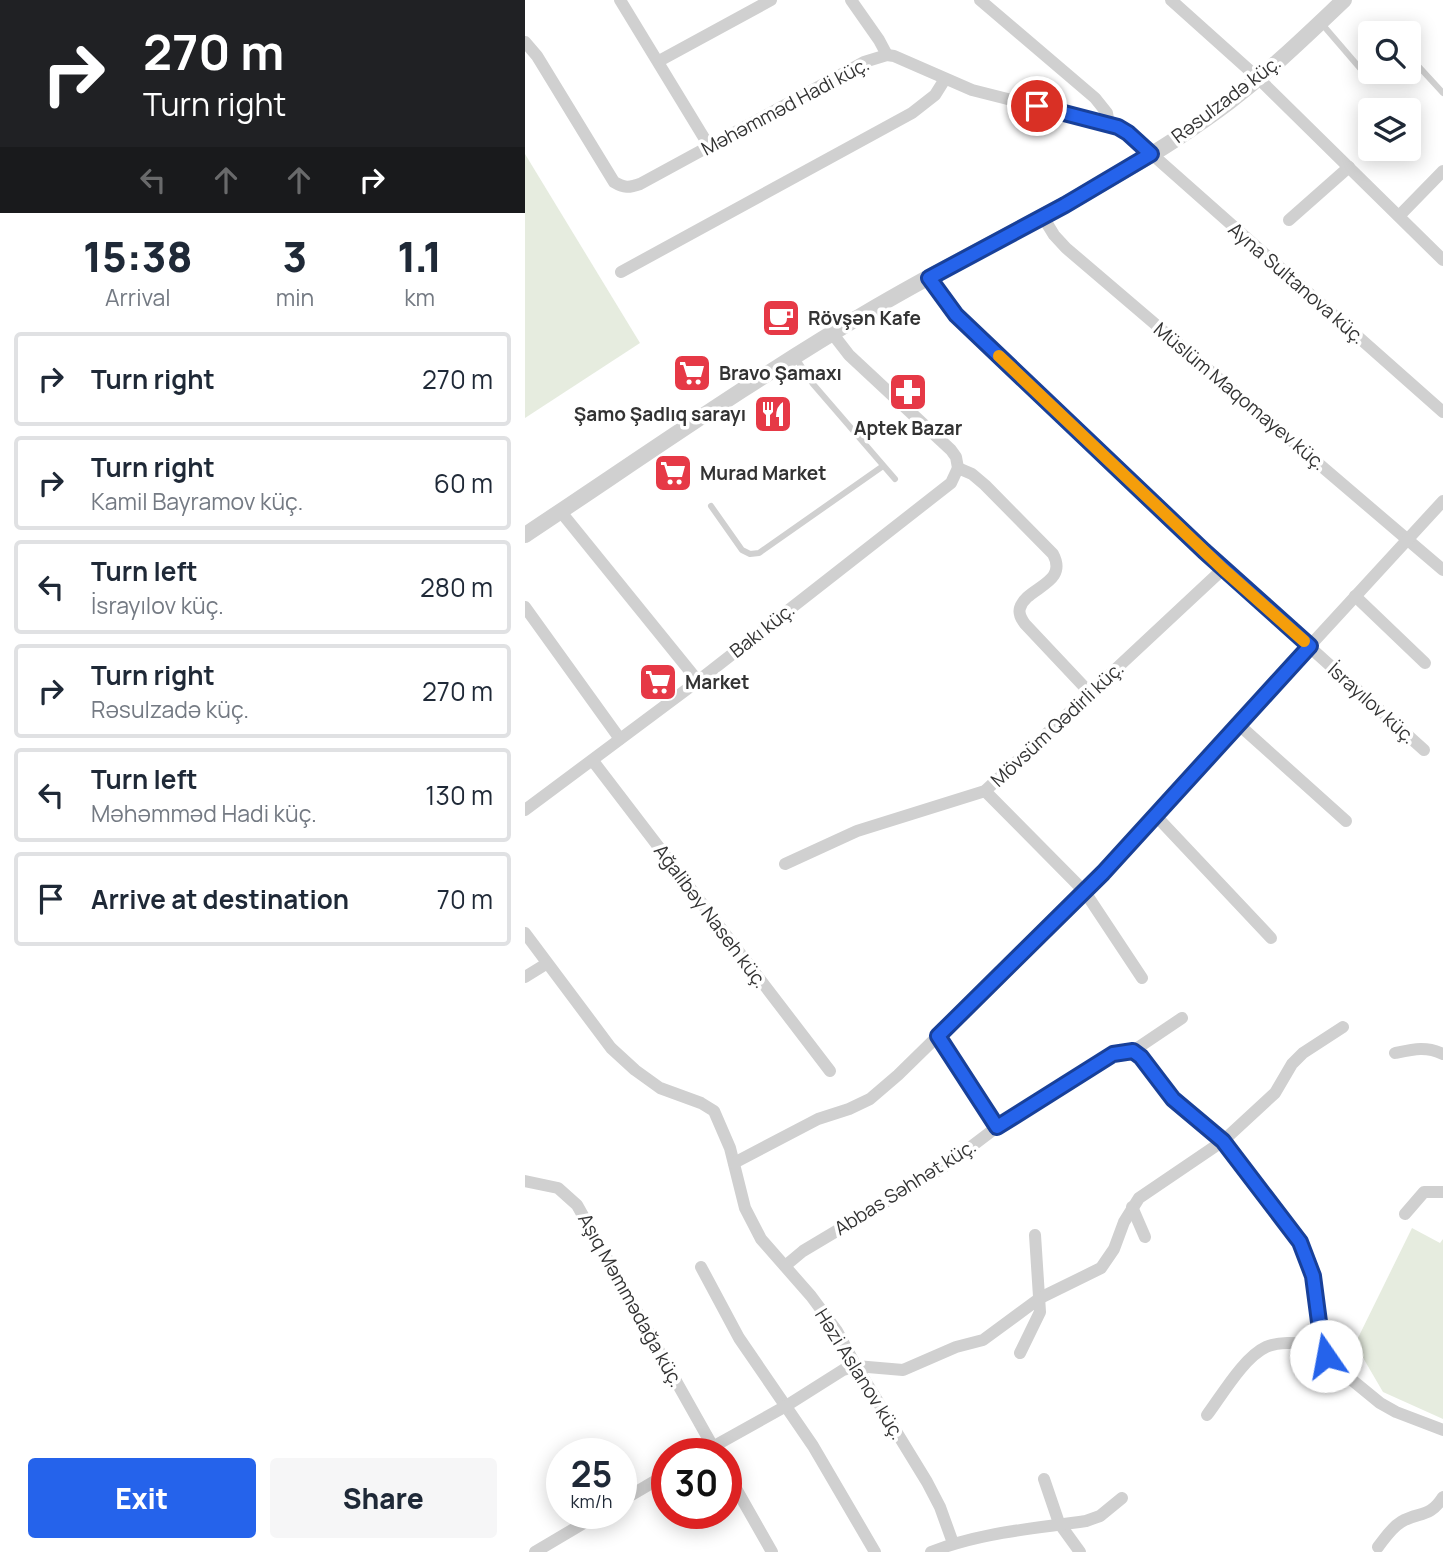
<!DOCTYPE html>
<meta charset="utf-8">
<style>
body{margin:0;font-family:Manrope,sans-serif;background:#f6f6f7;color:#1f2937;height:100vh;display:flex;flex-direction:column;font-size:26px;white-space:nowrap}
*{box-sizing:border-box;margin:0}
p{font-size:23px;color:#747a83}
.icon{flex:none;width:38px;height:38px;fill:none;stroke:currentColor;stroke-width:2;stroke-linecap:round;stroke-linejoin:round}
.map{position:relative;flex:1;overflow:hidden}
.drawer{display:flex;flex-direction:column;background:#fff;width:525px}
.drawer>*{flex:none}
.hud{background:#202124;color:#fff;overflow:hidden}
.controls{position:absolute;left:833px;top:21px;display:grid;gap:14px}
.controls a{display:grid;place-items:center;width:63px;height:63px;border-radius:7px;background:#fff;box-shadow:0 4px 18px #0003;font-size:35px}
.speed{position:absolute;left:21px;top:1438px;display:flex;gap:14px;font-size:35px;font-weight:700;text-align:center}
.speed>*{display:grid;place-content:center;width:91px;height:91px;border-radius:50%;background:#fff;box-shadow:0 4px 18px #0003;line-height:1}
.speed small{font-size:18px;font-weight:400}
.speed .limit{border:10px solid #d22;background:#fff;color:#111}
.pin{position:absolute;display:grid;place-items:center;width:60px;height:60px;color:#fff;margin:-30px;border:4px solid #fff;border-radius:50%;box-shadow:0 2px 7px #0007}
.me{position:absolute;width:77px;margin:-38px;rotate:348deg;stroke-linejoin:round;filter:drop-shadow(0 0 5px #0008)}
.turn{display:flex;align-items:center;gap:24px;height:147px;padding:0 28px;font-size:32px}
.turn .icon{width:91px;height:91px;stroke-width:2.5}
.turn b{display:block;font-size:49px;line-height:60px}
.lanes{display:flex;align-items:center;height:66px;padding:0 28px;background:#0003;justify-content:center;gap:35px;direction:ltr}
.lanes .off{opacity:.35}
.eta{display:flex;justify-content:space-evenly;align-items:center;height:119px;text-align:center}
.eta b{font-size:42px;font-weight:800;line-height:49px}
.button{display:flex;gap:14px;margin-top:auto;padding:14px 28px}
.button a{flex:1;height:80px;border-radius:7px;background:#2563eb;color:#fff;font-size:28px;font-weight:800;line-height:80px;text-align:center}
.button a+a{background:#f6f6f7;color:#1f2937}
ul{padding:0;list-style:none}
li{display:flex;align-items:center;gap:21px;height:94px;margin:0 14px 10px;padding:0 14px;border:4px solid #e0e1e3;border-radius:7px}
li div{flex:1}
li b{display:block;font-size:26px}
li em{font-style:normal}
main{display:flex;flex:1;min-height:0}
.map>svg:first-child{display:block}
</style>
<main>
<section class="drawer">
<div class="hud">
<div class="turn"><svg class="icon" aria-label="right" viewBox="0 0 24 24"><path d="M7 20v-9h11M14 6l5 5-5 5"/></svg><div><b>270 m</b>Turn right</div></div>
<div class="lanes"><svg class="icon off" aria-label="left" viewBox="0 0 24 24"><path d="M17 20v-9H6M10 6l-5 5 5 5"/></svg><svg class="icon off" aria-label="ahead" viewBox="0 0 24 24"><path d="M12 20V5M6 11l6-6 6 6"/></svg><svg class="icon off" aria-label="ahead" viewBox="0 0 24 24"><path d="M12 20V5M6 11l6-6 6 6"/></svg><svg class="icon" aria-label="right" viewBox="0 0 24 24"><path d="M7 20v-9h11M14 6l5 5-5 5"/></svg></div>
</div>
<div class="eta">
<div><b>15:38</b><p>Arrival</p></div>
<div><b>3</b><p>min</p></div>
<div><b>1.1</b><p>km</p></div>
</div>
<ul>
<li><svg class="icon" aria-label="right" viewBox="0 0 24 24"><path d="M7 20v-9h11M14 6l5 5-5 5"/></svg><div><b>Turn right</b></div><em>270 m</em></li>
<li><svg class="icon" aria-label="right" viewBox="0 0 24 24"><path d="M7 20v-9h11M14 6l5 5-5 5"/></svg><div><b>Turn right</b><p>Kamil Bayramov küç.</p></div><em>60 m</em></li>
<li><svg class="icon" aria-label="left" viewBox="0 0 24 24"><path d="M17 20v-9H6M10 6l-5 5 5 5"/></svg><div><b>Turn left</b><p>İsrayılov küç.</p></div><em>280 m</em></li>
<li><svg class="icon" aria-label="right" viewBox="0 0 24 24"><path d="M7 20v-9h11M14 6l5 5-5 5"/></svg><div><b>Turn right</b><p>Rəsulzadə küç.</p></div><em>270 m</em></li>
<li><svg class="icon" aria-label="left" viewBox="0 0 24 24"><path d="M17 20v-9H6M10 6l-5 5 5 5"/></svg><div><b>Turn left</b><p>Məhəmməd Hadi küç.</p></div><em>130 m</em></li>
<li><svg class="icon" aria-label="arrive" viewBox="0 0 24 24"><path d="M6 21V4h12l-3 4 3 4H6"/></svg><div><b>Arrive at destination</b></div><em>70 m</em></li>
</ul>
<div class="button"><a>Exit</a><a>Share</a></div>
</section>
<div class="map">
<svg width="918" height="1552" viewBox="0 0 918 1552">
<rect width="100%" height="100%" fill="#fff"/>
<!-- green -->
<g fill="#e6ecdf">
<path d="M 0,154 L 115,343 L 0,418 Z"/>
<path d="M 887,1228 L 915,1243 L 918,1239 L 918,1419 L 858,1392 L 830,1344 Z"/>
</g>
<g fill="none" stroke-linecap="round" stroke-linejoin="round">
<!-- service -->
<g stroke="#d0d0d0" stroke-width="6">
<path d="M 797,24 L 840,74 L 850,76 L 855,72"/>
<path d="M 884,56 L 918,93"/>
<path d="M 271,358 L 288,384 L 370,479"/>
<path d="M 186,506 L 217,550 L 225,554 L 234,553 L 358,466"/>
</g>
<!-- minor -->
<g stroke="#d0d0d0" stroke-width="12">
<path d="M 95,0 L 184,146"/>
<path d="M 326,0 L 354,40 L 362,55"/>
<path d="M 455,0 L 570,98 L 582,113 L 584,124"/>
<path d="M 646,0 L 733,78 L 918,260"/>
<path d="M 0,42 L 12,56 L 89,182 C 99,188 104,188 115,184 L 339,62 L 362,55 L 369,56 L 447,90 L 593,127 L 603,133 L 918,412"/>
<path d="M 134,61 L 246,0"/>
<path d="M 874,216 L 918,171"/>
<path d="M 518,217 L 529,235 L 541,248 L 918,570"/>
<path d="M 764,220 L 824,167"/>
<path d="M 96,272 L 387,113 L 410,95 L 420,79"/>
<path d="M 404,278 L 431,315 L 698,569 L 899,750"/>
<path d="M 307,333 L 324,355 L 426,450 L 431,457 L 433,468"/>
<path d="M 433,468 L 447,474 L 460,485 L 528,554 C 544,584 501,587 495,608 C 493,614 497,620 500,624 L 565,693"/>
<path d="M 36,512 L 173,681"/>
<path d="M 830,596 L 900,663"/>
<path d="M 0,607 L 95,739"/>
<path d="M 713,724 L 821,821"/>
<path d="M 68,761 L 305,1071"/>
<path d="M 460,791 L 560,892 L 617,978"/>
<path d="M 0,810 L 173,681 L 426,483 L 433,468"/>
<path d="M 632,817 L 746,938"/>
<path d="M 260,864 L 332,831 L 460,791 L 698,569"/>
<path d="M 0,933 L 86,1048 L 110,1070 L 135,1088 L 176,1103 L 189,1111 L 205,1148 L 220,1208 L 236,1239 L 286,1296 L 312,1331 L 331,1366 L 402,1482 L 415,1507 L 428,1543"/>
<path d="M 0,977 L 21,964"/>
<path d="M 413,1036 L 472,1127"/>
<path d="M 608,1051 L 657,1018"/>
<path d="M 870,1053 C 889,1049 901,1046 918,1054"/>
<path d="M 209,1163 L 293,1119 L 324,1109 L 345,1099 L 373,1075 L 560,892 L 632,817 L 713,724 L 918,501"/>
<path d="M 0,1181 L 33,1188 L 52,1205 L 192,1454"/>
<path d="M 607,1207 L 620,1237"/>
<path d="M 880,1214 L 899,1192 L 918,1192"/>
<path d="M 260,1266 L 278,1251 L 422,1165 L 472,1127 L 588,1054 L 608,1051 L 616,1057 L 648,1099 L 698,1141 L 775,1242 L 788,1276 L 797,1345 L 801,1356 L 811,1367 L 855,1403 L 871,1412 L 918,1430"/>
<path d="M 176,1267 L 214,1338 L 288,1446 L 350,1552"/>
<path d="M 495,1353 L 515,1312 L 510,1235"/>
<path d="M 682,1415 C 697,1395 719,1357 741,1347 C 757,1340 779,1344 797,1345"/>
<path d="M 175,1454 L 261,1406 L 318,1370 L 331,1366 L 378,1370 L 431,1347 L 458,1340 L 515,1298 L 576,1268 L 589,1249 L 599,1222 L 614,1198 L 698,1141 L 750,1093 L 767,1064 L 778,1053 L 818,1027"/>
<path d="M 201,1471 L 247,1552"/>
<path d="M 519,1479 L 534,1523 L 555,1552"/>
<path d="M 96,1501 L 142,1474"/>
<path d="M 853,1547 C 860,1538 866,1528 876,1522 C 894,1511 904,1519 918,1497"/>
<path d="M 10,1552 L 74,1514"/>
<path d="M 406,1552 C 456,1532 508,1529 561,1521 L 575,1516 L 597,1498"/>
</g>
<!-- tertiary -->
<path stroke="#d0d0d0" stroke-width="16" d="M 0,535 C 116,458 231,377 351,307 C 468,238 595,184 704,102 C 745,71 782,35 819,0"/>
</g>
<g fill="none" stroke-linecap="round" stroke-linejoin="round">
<defs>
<path id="route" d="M 512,106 L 593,127 L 603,133 L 626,154 L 540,205 L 404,278 L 431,315 L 679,551 L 785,646 L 578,873 L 413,1036 L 472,1127 L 588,1054 L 608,1051 L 616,1057 L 648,1099 L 698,1141 L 775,1242 L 788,1276 L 797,1345 L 801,1356"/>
</defs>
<!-- route casing -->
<use href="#route" stroke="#184099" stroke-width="18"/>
<!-- route -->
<use href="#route" stroke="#2563eb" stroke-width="12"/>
<!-- slow -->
<path stroke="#f59e0b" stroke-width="12" d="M 474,356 L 698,569 L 779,641"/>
</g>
<!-- icons -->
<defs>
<symbol id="cafe-square" viewBox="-11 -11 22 22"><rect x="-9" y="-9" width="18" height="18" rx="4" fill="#e63946" stroke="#fff"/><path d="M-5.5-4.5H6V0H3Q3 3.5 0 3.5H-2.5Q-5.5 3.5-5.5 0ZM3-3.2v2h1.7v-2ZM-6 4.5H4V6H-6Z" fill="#fff"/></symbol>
<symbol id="supermarket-square" viewBox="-11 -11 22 22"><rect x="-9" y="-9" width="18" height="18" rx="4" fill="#e63946" stroke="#fff"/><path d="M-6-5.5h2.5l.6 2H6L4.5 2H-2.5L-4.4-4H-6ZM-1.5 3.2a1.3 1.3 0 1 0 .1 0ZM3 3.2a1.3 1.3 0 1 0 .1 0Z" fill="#fff"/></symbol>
<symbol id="pharmacy-square" viewBox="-11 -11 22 22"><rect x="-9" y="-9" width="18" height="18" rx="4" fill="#e63946" stroke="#fff"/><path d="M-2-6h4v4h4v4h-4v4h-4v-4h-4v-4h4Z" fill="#fff"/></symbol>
<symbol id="restaurant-square" viewBox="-11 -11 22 22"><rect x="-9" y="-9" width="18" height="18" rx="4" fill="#e63946" stroke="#fff"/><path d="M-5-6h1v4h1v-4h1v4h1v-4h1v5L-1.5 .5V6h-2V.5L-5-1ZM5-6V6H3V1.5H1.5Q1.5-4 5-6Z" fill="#fff"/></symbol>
</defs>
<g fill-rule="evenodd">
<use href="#cafe-square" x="234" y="296" width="44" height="44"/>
<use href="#supermarket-square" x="145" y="351" width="44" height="44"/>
<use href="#pharmacy-square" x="361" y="370" width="44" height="44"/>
<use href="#restaurant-square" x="226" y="392" width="44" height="44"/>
<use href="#supermarket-square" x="126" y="451" width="44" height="44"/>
<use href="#supermarket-square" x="111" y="660" width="44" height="44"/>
</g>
<g text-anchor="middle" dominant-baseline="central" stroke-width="7" stroke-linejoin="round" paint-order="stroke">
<!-- street labels -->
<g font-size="19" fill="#333" stroke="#fff">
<text transform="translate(701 99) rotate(-37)">Rəsulzadə küç.</text>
<text transform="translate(260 106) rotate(-28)">Məhəmməd Hadi küç.</text>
<text transform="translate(772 283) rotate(41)">Ayna Sultanova küç.</text>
<text transform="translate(715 396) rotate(40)">Müslüm Maqomayev küç.</text>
<text transform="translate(237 630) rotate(-38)">Bakı küç.</text>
<text transform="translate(847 703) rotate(42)">İsrayılov küç.</text>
<text transform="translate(532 724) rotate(-43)">Mövsüm Qədirli küç.</text>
<text transform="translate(186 916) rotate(53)">Ağalibəy Naseh küç.</text>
<text transform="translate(380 1187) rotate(-32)">Abbas Səhhət küç.</text>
<text transform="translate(106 1300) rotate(61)">Aşıq Məmmədağa küç.</text>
<text transform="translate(335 1374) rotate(58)">Həzi Aslanov küç.</text>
</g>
<!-- poi labels -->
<g font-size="19" font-weight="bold" fill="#333" stroke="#fff" text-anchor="start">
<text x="283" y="318">Rövşən Kafe</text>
<text x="194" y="373">Bravo Şamaxı</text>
<text x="221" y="414" text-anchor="end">Şamo Şadlıq sarayı</text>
<text x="383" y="428" text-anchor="middle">Aptek Bazar</text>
<text x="175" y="473">Murad Market</text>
<text x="160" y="682">Market</text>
</g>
</g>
</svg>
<div class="controls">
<a><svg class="icon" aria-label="search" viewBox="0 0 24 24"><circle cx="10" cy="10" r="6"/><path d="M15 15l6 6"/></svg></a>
<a><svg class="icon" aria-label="layers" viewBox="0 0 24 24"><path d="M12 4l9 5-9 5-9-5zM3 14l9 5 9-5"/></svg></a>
</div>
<div class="speed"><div>25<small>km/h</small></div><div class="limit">30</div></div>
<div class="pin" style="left:512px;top:106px;background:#d93025"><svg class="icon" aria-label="arrive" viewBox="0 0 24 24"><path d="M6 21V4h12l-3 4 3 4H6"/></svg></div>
<svg class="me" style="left:801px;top:1356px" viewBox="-20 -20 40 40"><circle r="19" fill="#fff"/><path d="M0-13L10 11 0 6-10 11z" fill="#2563eb"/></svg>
</div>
</main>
